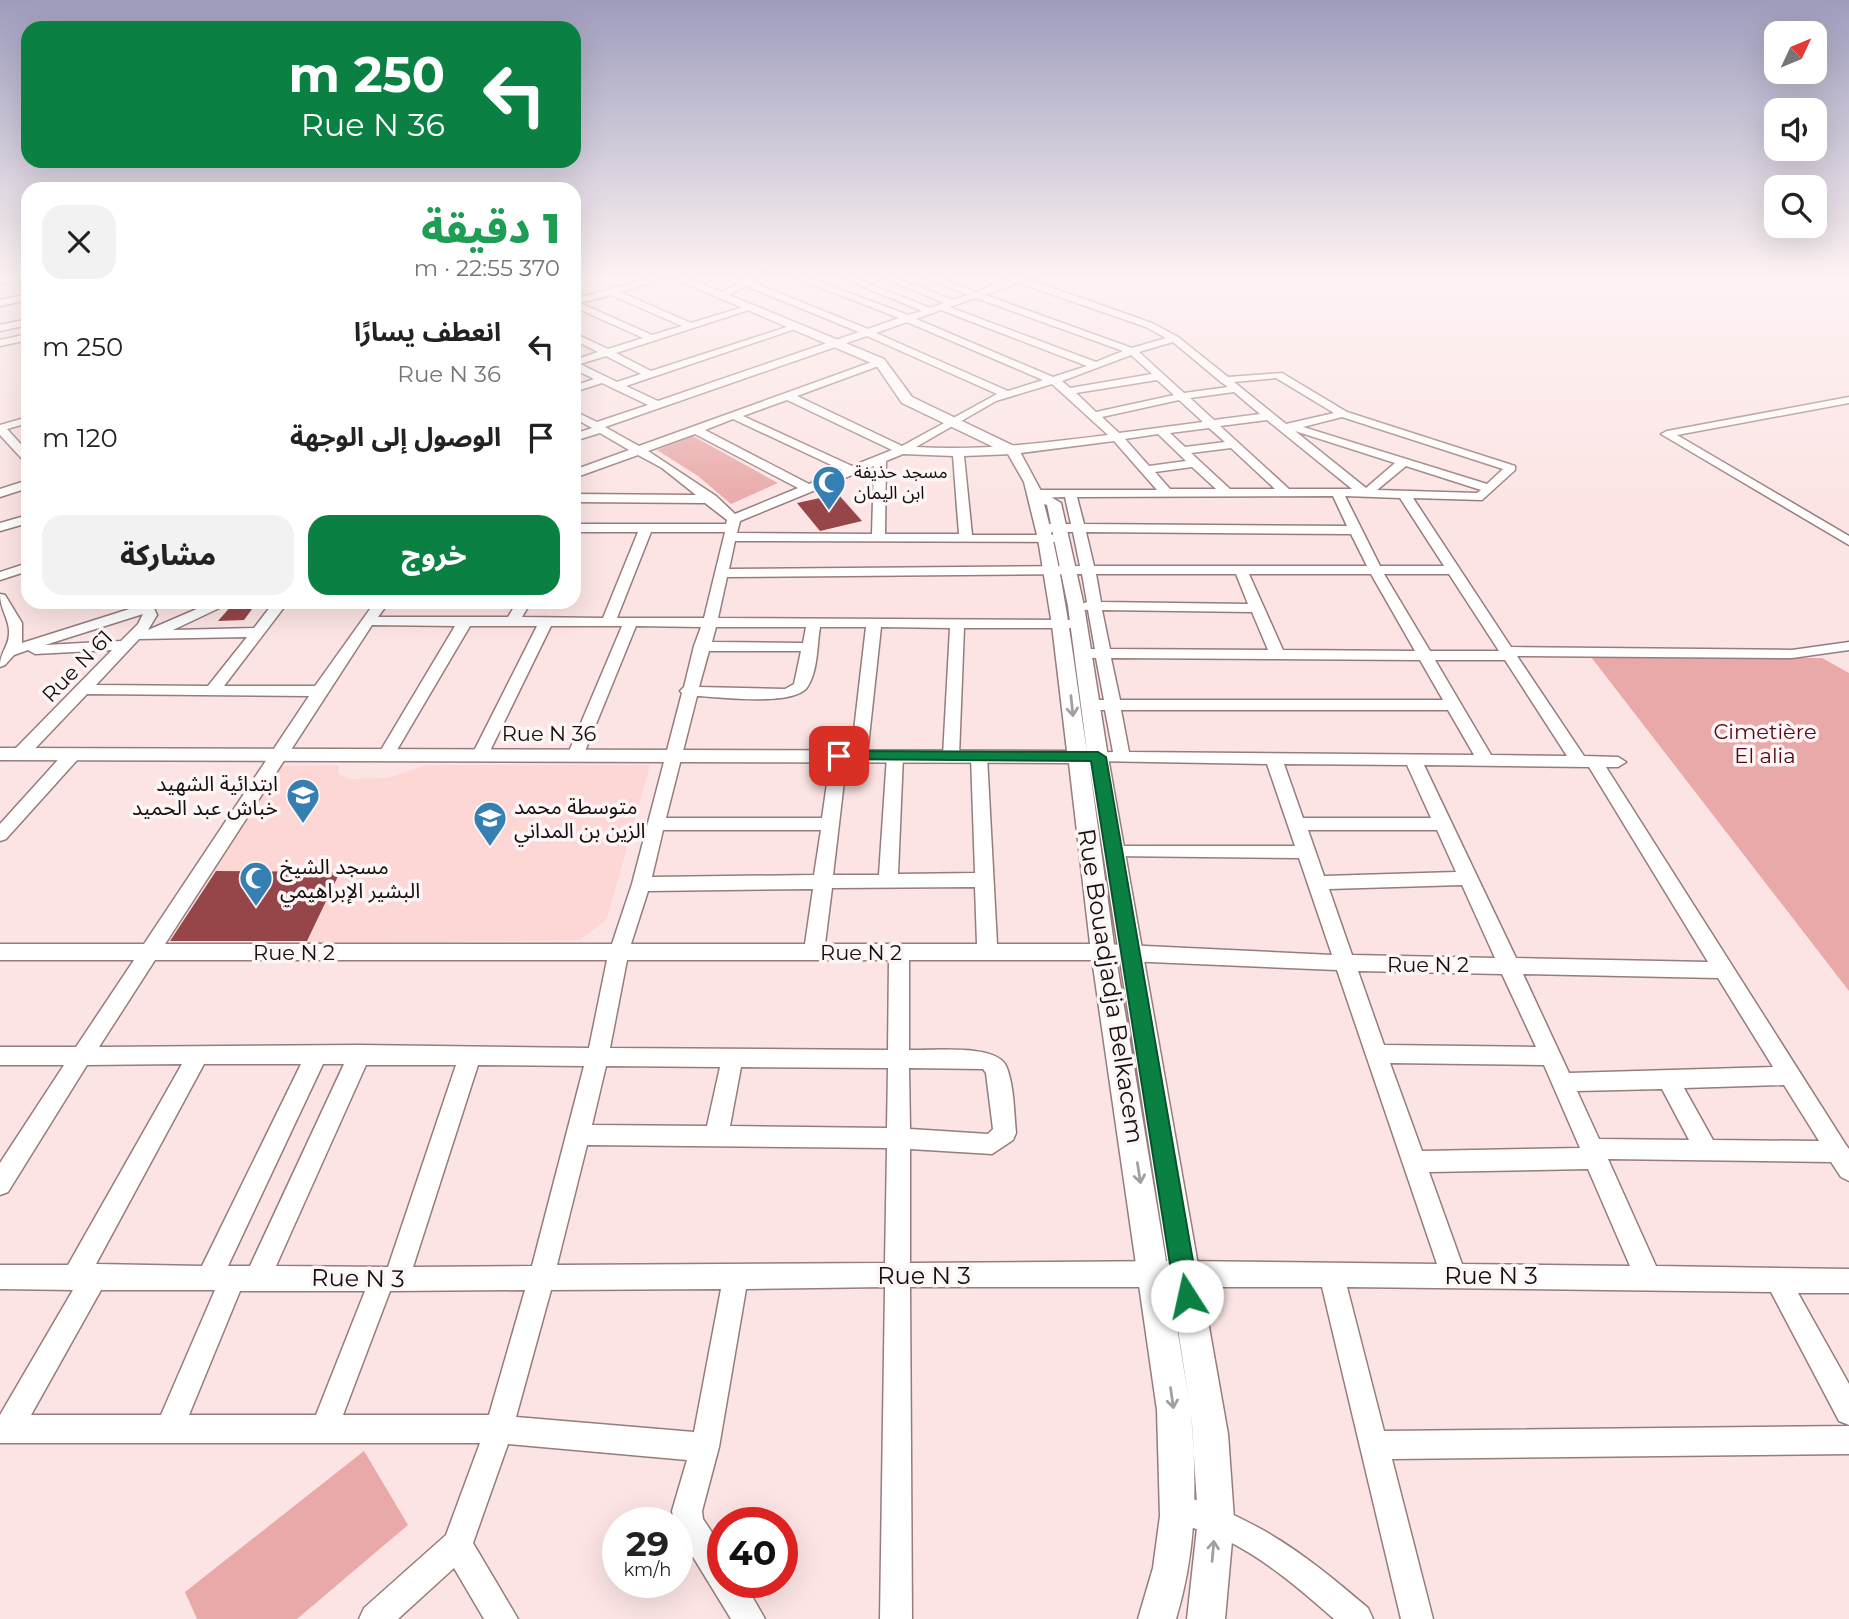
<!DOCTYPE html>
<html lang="ar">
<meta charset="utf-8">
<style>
body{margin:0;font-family:Montserrat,"Noto Sans Arabic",sans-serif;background:#f2f2f2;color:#222;direction:rtl;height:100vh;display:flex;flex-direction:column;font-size:26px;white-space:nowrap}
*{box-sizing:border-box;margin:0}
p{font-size:23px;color:#767676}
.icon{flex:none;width:38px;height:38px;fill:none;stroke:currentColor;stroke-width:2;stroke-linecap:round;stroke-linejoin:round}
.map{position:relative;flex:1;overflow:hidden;direction:ltr}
.details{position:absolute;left:21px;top:182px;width:560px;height:427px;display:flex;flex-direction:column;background:#fff;border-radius:21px;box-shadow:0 7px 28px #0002;direction:rtl}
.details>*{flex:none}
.banner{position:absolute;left:21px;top:21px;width:560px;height:147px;border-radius:21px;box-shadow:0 7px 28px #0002;direction:rtl;background:#0b8043;color:#fff;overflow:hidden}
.needle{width:46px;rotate:46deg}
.tools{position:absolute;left:1764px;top:21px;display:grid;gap:14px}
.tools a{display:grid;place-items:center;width:63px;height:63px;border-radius:14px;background:#fff;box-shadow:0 7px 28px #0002;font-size:35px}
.speed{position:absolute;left:602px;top:1507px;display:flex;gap:14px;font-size:35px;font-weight:700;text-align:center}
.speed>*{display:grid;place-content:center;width:91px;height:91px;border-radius:50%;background:#fff;box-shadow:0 7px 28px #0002;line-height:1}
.speed small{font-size:18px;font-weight:400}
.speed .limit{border:10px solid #d22;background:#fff;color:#111}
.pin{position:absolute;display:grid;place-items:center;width:60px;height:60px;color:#fff;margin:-30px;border-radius:14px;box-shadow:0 4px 10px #0006}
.me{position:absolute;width:77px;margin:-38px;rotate:350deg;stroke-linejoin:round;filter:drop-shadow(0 0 5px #0008)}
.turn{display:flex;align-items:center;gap:24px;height:147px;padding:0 21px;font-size:32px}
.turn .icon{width:91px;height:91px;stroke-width:2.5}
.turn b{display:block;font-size:49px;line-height:60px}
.round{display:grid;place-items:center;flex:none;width:74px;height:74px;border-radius:21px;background:#f2f2f2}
.overview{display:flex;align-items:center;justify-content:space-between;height:119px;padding:0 21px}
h1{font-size:42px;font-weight:800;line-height:52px;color:#1e9e55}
.button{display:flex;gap:14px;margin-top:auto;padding:14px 21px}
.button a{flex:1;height:80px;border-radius:21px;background:#0b8043;color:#fff;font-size:28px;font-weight:800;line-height:80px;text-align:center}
.button a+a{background:#f2f2f2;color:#222}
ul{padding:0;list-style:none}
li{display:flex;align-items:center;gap:21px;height:91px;padding:0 21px}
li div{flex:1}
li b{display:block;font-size:26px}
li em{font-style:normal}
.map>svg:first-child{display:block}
</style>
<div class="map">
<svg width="1849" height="1619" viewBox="0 0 1849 1619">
<rect width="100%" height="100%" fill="#fce4e4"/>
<!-- built -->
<path fill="#fdd7d6" d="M 339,765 L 338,774 L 349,779 L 388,778 L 427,765 L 650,765 L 607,919 L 580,940 L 306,944 L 345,863 L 340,872 L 214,871 L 280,766 Z"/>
<!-- green -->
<g fill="#e9a9a9">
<path d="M 693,436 L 778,483 L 731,504 L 698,476 L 657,450 Z"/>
<path d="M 1591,657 L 1822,658 L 1849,673 L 1849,991 Z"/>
<path d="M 364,1451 L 408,1525 L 297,1619 L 197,1619 L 185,1592 Z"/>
</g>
<!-- building -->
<g fill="#964549">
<path d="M 838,494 L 862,521 L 820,531 L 797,503 Z"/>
<path d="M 232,605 L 255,605 L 244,620 L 218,621 Z"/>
<path d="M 216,871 L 340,872 L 307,941 L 170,941 Z"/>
</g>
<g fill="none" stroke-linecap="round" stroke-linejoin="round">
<defs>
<g id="minor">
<path d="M 12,278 L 22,278 L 28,284 L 28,292 Z"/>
<path d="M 651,278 L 666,278 L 620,292 L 691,323 L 750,305 L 755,308 L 616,353 L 651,371 L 793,325 L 801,327 L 626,386 L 658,401 L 859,332 L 746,286 L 723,298 L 716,296 L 747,278 L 758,278 L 752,282 L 868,329 L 899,318 L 796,278 L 809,278 L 908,315 L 922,311 L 842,278 L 855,278 L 930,308 L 944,303 L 884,278 L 897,278 L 952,300 L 968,295 L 926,278 L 939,278 L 976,292 L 1010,278 L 1024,278 L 1152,323 L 1178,337 L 1228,377 L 1282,373 L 1347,412 L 1515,466 L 1515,470 L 1482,500 L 1413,498 L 1511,647 L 1792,650 L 1849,642 L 1849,650 L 1792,658 L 1517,656 L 1584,756 L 1618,757 L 1626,762 L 1618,767 L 1606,767 L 1846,1145 L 1849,1149 L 1849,1181 L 1841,1177 L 1831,1162 L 1608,1159 L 1656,1266 L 1849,1269 L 1849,1293 L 1798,1293 L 1849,1384 L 1849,1425 L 1839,1421 L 1771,1292 L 1347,1287 L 1384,1431 L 1849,1426 L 1849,1454 L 1392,1459 L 1433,1619 L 1401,1619 L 1322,1287 L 910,1287 L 912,1619 L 880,1619 L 885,1287 L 746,1289 L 719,1447 L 702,1511 L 703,1519 L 723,1549 L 723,1582 L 744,1582 L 765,1619 L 731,1619 L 679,1534 L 677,1522 L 674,1522 L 672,1511 L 687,1460 L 508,1444 L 473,1543 L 518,1619 L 484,1619 L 454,1568 L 398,1619 L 359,1619 L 364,1608 L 446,1535 L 480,1443 L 0,1443 L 0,1415 L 73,1290 L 0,1289 L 0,1265 L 68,1265 L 182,1064 L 87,1065 L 8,1192 L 0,1195 L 0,1163 L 64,1065 L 0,1065 L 0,1047 L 76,1047 L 134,960 L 0,960 L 0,944 L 144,944 L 309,696 L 87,694 L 26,758 L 14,758 L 12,754 L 14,750 L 112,650 L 35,654 L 28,650 L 14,655 L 5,665 L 0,667 C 0,651 9,647 9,633 C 10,620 0,610 0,594 L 5,595 L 22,623 L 22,643 L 139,606 L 137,602 L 151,602 L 157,615 L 148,630 L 213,602 L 232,602 L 173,630 L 254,628 L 274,602 L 288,602 L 224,686 L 315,686 L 375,602 L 389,602 L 378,617 L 508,617 L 517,602 L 531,602 L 522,617 L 603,618 L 638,532 L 574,532 L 574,524 L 726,524 L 727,520 L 705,503 L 574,502 L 574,494 L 696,495 L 662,468 L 638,455 L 574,478 L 574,470 L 629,450 L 600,433 L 574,441 L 574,434 L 592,428 L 574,418 L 574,411 L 597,422 L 648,405 L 602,383 L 574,392 L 574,386 L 594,379 L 574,369 L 574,360 L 598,352 L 574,340 L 574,333 L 608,349 L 643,338 L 574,307 L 574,299 ZM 1019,283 L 1146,327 L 1166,338 L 1132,348 L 985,295 ZM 611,295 L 682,326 L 652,335 L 580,303 ZM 976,298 L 1123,351 L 1096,362 L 949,307 ZM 941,310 L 1087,366 L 1053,377 L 916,319 ZM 907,322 L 1043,380 L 1008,391 L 876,333 ZM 867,336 L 997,394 L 902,446 L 797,396 L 884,364 L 884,360 L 880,359 L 639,446 L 605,427 ZM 1173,342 L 1221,382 L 1228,387 L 1184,393 L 1139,352 ZM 1131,355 L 1152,374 L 1070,388 L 1062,381 ZM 606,356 L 641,374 L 617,382 L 580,364 ZM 1276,378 L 1334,413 L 1286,424 L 1234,382 ZM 1157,380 L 1174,395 L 1096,412 L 1076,393 ZM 1052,384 L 1108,435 C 1043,443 981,451 916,447 L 996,401 ZM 1234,392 L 1260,414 L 1214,420 L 1190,398 ZM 787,400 L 892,450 L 852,466 L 743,416 ZM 1179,400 L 1203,422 L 1119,433 L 1102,417 ZM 1342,417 L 1503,469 L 1487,484 L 1303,427 ZM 733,419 L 842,470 L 809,484 L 705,430 ZM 1267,420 L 1352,489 L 1289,489 L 1220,426 ZM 1209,428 L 1225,442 L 1185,447 L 1170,433 ZM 1295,431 L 1395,463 L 1366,488 ZM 695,434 L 798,488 L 735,514 L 716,496 L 648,451 ZM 1158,434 L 1186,461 L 1149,466 L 1125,439 ZM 1114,441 L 1157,490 L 1036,490 L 1030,494 L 1036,498 L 1065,497 L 1071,524 L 1043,524 L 1037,528 L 1043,532 L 1073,532 L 1080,566 L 729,569 L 735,541 L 1067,542 L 1067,536 L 1062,535 L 972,535 L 964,456 L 1013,454 ZM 1231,448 L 1275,489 L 1230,489 L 1191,453 ZM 903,454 L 953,456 L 959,534 L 885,534 L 886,461 ZM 874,466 L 872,534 L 737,533 L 740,521 ZM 1406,466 L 1481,490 L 1477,493 L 1377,490 ZM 1192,467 L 1216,489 L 1170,489 L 1155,472 ZM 1333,496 L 1347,526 L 1084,524 L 1077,497 ZM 1345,496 L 1400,498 L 1444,566 L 1380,566 ZM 651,532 L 725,532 L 704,618 L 617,618 ZM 1086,532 L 1351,534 L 1367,566 L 1094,566 ZM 1082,574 L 1087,602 L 1076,606 L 1078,609 L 1088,610 L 1095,649 L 1083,649 L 1076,653 L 1083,657 L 1096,658 L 1104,700 L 1091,700 L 1083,705 L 1091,710 L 1105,710 L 1113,752 L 1092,753 L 1090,757 L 1092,761 L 1267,764 L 1295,846 L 1115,846 L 1109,848 L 1106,852 L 1109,856 L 1299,858 L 1332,955 L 1103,944 L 997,944 L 987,756 L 979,751 L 971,756 L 975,873 L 898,874 L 903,756 L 895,751 L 887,756 L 879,875 L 833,875 L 847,756 L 845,752 L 833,752 L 831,756 L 822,818 L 666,818 L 697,696 C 720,697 797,707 808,686 C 818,670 817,645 820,627 L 866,627 L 851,756 L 859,761 L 867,756 L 881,627 L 950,628 L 943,756 L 951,761 L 959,756 L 964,628 L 1075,628 L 1082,624 L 1075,620 L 718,618 L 727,577 ZM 1096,574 L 1236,574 L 1248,604 L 1101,602 ZM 1249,574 L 1371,574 L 1415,651 L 1283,650 ZM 1384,574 L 1449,574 L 1499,651 L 1430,651 ZM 1102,610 L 1252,612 L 1268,650 L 1110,649 ZM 143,614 L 138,624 L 121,641 L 45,645 ZM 372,625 L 455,626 L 378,755 L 386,760 L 394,755 L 470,626 L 537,626 L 472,755 L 480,760 L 488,755 L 551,626 L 622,626 L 567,756 L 575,761 L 583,756 L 636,626 L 701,627 L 694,646 L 684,687 L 680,691 L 682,693 L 632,884 L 612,944 L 165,944 ZM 716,627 L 806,627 L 803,643 L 712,642 ZM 247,637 L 208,686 L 96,685 L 139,639 ZM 709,651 L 801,651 L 794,684 L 785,689 L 699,687 ZM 1111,658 L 1420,660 L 1443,700 L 1120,700 ZM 1435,660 L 1505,660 L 1567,756 L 1491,755 ZM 1121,710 L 1448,710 L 1474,755 L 1129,752 ZM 1284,764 L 1407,765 L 1431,818 L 1303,818 ZM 1424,765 L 1589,767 L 1708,962 L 1516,958 ZM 663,830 L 821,830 L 814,875 L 652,877 ZM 1308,830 L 1437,830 L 1456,872 L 1324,876 ZM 1462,885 L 1495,958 L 1352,955 L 1329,889 ZM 975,887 L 977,944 L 825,944 L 832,888 ZM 813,889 L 805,944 L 631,944 L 648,891 ZM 155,960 L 607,960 L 589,1048 L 360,1045 L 99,1047 ZM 627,960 L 889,960 L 888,1050 L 610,1048 ZM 909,960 L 1103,960 L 1337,970 L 1437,1264 L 1176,1261 L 910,1263 L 910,1149 L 992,1154 L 1013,1140 L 1016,1133 C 1014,1112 1014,1087 1007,1068 C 999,1043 932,1051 909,1050 ZM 1358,971 L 1502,974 L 1536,1047 L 1384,1045 ZM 1523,974 L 1718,978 L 1773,1067 L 1569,1073 ZM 1390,1063 L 1544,1065 L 1580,1148 L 1422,1151 ZM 204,1064 L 301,1064 L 202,1266 L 96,1264 ZM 323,1064 L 344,1064 L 250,1266 L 228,1266 ZM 366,1065 L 456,1065 L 388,1267 L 276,1266 ZM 478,1065 L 584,1066 L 532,1266 L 413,1267 ZM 606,1066 L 720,1067 L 707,1126 L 592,1125 ZM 741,1067 L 888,1068 L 887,1128 L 730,1126 ZM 909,1068 L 983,1069 L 986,1073 L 993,1129 L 988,1134 L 910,1129 ZM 1784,1085 L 1819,1141 L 1713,1140 L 1684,1088 ZM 1662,1089 L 1689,1140 L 1599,1139 L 1577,1091 ZM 587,1145 L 887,1148 L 885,1263 L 557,1265 ZM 1588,1169 L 1630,1266 L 1462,1264 L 1429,1172 ZM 721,1289 L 694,1432 L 516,1417 L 551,1290 ZM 101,1290 L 215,1290 L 161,1415 L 31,1415 ZM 525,1290 L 489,1415 L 343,1415 L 390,1291 ZM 240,1291 L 365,1291 L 316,1415 L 189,1415 Z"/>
<path d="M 28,294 L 28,300 L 0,306 L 0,300 Z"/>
<path d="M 28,319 L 28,325 L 0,331 L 0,325 Z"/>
<path d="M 28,334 L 28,340 L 0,346 L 0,340 Z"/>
<path d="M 1849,397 L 1849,403 L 1677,435 L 1849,536 L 1849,545 L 1661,434 L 1667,431 Z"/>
<path d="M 28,417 L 28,423 L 7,429 L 28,452 L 28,462 L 24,461 L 0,435 L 0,425 Z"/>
<path d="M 28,480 L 28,488 L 0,497 L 0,489 Z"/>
<path d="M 28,515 L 28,523 L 0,531 L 0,523 Z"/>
<path d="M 28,563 L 28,571 L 0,580 L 0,572 Z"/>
<path d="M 72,750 L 78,751 L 80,755 L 78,759 L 6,839 L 0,841 L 0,824 L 66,751 Z"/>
<path d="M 1178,1494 C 1259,1519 1305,1554 1368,1608 L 1373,1619 L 1334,1619 C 1300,1589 1265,1559 1224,1539 C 1206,1531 1186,1527 1168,1519 L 1163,1509 L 1168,1499 Z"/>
</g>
<g id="tertiary">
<path d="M 0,278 L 18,278 L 0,284 Z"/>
<path d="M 673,278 L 688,278 L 884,359 L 912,397 L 1018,448 L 1041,491 L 1061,503 L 1084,606 L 1108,757 L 1228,1434 L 1234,1519 L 1225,1619 L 1187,1619 L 1198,1519 L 1191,1411 C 1197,1482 1197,1550 1176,1619 L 1138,1619 L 1153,1568 L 1160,1516 L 1157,1410 L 1091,952 L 1069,763 L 0,760 L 0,748 L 1067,751 L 1052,625 L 1038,539 L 1024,482 L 1008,454 L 902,403 L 876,365 ZM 1044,504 L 1047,505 L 1068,606 L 1087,751 C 1074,668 1066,585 1044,504 ZM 1089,763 L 1189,1400 L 1115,952 Z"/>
</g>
</defs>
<!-- minor casing -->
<use href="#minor" stroke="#967c7c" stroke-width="3"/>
<!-- tertiary casing -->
<use href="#tertiary" stroke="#967c7c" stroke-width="3"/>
<!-- minor -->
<use href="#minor" fill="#fff" fill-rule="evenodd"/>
<!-- tertiary -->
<use href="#tertiary" fill="#fff" fill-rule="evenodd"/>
</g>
<!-- one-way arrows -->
<defs><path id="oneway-shaft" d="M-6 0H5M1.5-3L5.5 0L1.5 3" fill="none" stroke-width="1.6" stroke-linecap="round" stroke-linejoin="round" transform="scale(1.75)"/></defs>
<g stroke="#a29f9f">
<use href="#oneway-shaft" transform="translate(1072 706) rotate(84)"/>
<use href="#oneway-shaft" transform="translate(1139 1173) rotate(81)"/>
<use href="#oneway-shaft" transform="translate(1172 1398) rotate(82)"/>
<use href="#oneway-shaft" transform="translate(1213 1551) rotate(-85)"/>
</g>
<!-- sky -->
<linearGradient id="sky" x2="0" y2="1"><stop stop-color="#9d9cbc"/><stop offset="0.55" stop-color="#fef3f3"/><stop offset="1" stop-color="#fef3f3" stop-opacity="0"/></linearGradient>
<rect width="1849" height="505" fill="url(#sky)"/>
<!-- route -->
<path fill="#0b8043" stroke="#07532c" stroke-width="2" d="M 839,751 L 1098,752 L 1106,757 L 1199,1296 L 1195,1304 L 1187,1307 L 1179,1304 L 1175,1296 L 1091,761 L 834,759 L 832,756 Z"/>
<!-- icons -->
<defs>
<symbol id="mosque-pin" viewBox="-11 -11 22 30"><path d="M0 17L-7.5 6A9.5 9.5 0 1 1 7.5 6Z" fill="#357fb3" stroke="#fdf6f6"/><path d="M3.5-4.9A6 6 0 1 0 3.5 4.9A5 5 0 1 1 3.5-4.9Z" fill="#fff"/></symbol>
<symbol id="school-pin" viewBox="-11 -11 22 30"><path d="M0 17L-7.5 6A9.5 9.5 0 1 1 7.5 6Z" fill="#357fb3" stroke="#fdf6f6"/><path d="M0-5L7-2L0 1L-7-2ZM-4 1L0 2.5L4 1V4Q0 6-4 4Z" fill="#fff"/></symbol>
</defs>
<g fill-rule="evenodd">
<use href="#mosque-pin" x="810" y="463" width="38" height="52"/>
<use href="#school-pin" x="284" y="776" width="38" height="52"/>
<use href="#school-pin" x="471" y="799" width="38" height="52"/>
<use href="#mosque-pin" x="237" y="859" width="38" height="52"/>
</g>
<g text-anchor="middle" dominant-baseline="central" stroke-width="7" stroke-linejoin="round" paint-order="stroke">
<!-- far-poi labels -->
<g font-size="18" fill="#170e0e" stroke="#fdf6f6" text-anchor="start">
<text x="854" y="472">مسجد حذيفة<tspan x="854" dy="21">ابن اليمان</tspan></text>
</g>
<!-- street labels -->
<g font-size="21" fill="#170e0e" stroke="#fdf6f6">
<text transform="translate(77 666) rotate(-46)">Rue N 61</text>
<text x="549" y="733">Rue N 36</text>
<text x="294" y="952">Rue N 2</text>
<text x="861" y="952">Rue N 2</text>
<text x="1428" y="964">Rue N 2</text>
</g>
<!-- park labels -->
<g font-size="21" fill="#590716" stroke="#fdf6f6">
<text x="1765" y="731">Cimetière<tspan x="1765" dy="24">El alia</tspan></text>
</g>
<!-- poi labels -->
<g font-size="21" fill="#170e0e" stroke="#fdf6f6" text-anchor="start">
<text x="278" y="783" text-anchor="end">ابتدائية الشهيد<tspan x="278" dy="24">خباش عبد الحميد</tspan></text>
<text x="514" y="806">متوسطة محمد<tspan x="514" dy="24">الزين بن المداني</tspan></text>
<text x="280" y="866">مسجد الشيخ<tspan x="280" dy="24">البشير الإبراهيمي</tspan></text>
</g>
<!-- near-street labels -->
<g font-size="24" fill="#170e0e" stroke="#fdf6f6">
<text transform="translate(1111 986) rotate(81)">Rue Bouadjadja Belkacem</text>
<text x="924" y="1275">Rue N 3</text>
<text x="1491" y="1275">Rue N 3</text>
<text transform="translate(358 1278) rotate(1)">Rue N 3</text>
</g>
</g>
</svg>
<div class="tools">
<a><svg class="needle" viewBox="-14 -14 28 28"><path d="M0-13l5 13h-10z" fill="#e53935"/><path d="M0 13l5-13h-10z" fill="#767676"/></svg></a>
<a><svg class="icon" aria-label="sound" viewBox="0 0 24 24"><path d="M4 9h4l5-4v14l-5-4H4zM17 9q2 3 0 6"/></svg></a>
<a><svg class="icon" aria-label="search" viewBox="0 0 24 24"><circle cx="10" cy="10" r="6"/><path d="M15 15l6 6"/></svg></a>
</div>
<div class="speed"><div>29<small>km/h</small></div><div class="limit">40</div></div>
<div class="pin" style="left:839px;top:756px;background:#d93025"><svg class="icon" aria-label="arrive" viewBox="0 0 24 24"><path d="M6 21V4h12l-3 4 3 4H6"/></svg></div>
<svg class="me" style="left:1187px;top:1296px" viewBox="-20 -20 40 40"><circle r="19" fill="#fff"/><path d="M0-13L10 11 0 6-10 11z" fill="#0b8043"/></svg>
<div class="banner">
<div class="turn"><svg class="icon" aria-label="left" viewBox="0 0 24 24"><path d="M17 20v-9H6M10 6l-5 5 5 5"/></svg><div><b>250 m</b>Rue N 36</div></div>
</div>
<section class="details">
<div class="overview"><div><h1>1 دقيقة</h1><p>370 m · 22:55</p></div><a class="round"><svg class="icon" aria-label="close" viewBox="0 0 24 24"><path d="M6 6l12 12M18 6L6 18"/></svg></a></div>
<ul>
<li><svg class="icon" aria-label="left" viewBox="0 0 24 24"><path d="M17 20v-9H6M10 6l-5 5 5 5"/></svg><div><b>انعطف يسارًا</b><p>Rue N 36</p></div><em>250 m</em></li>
<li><svg class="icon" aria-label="arrive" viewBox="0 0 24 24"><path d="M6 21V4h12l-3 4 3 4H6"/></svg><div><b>الوصول إلى الوجهة</b></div><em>120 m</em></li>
</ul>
<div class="button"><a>خروج</a><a>مشاركة</a></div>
</section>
</div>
